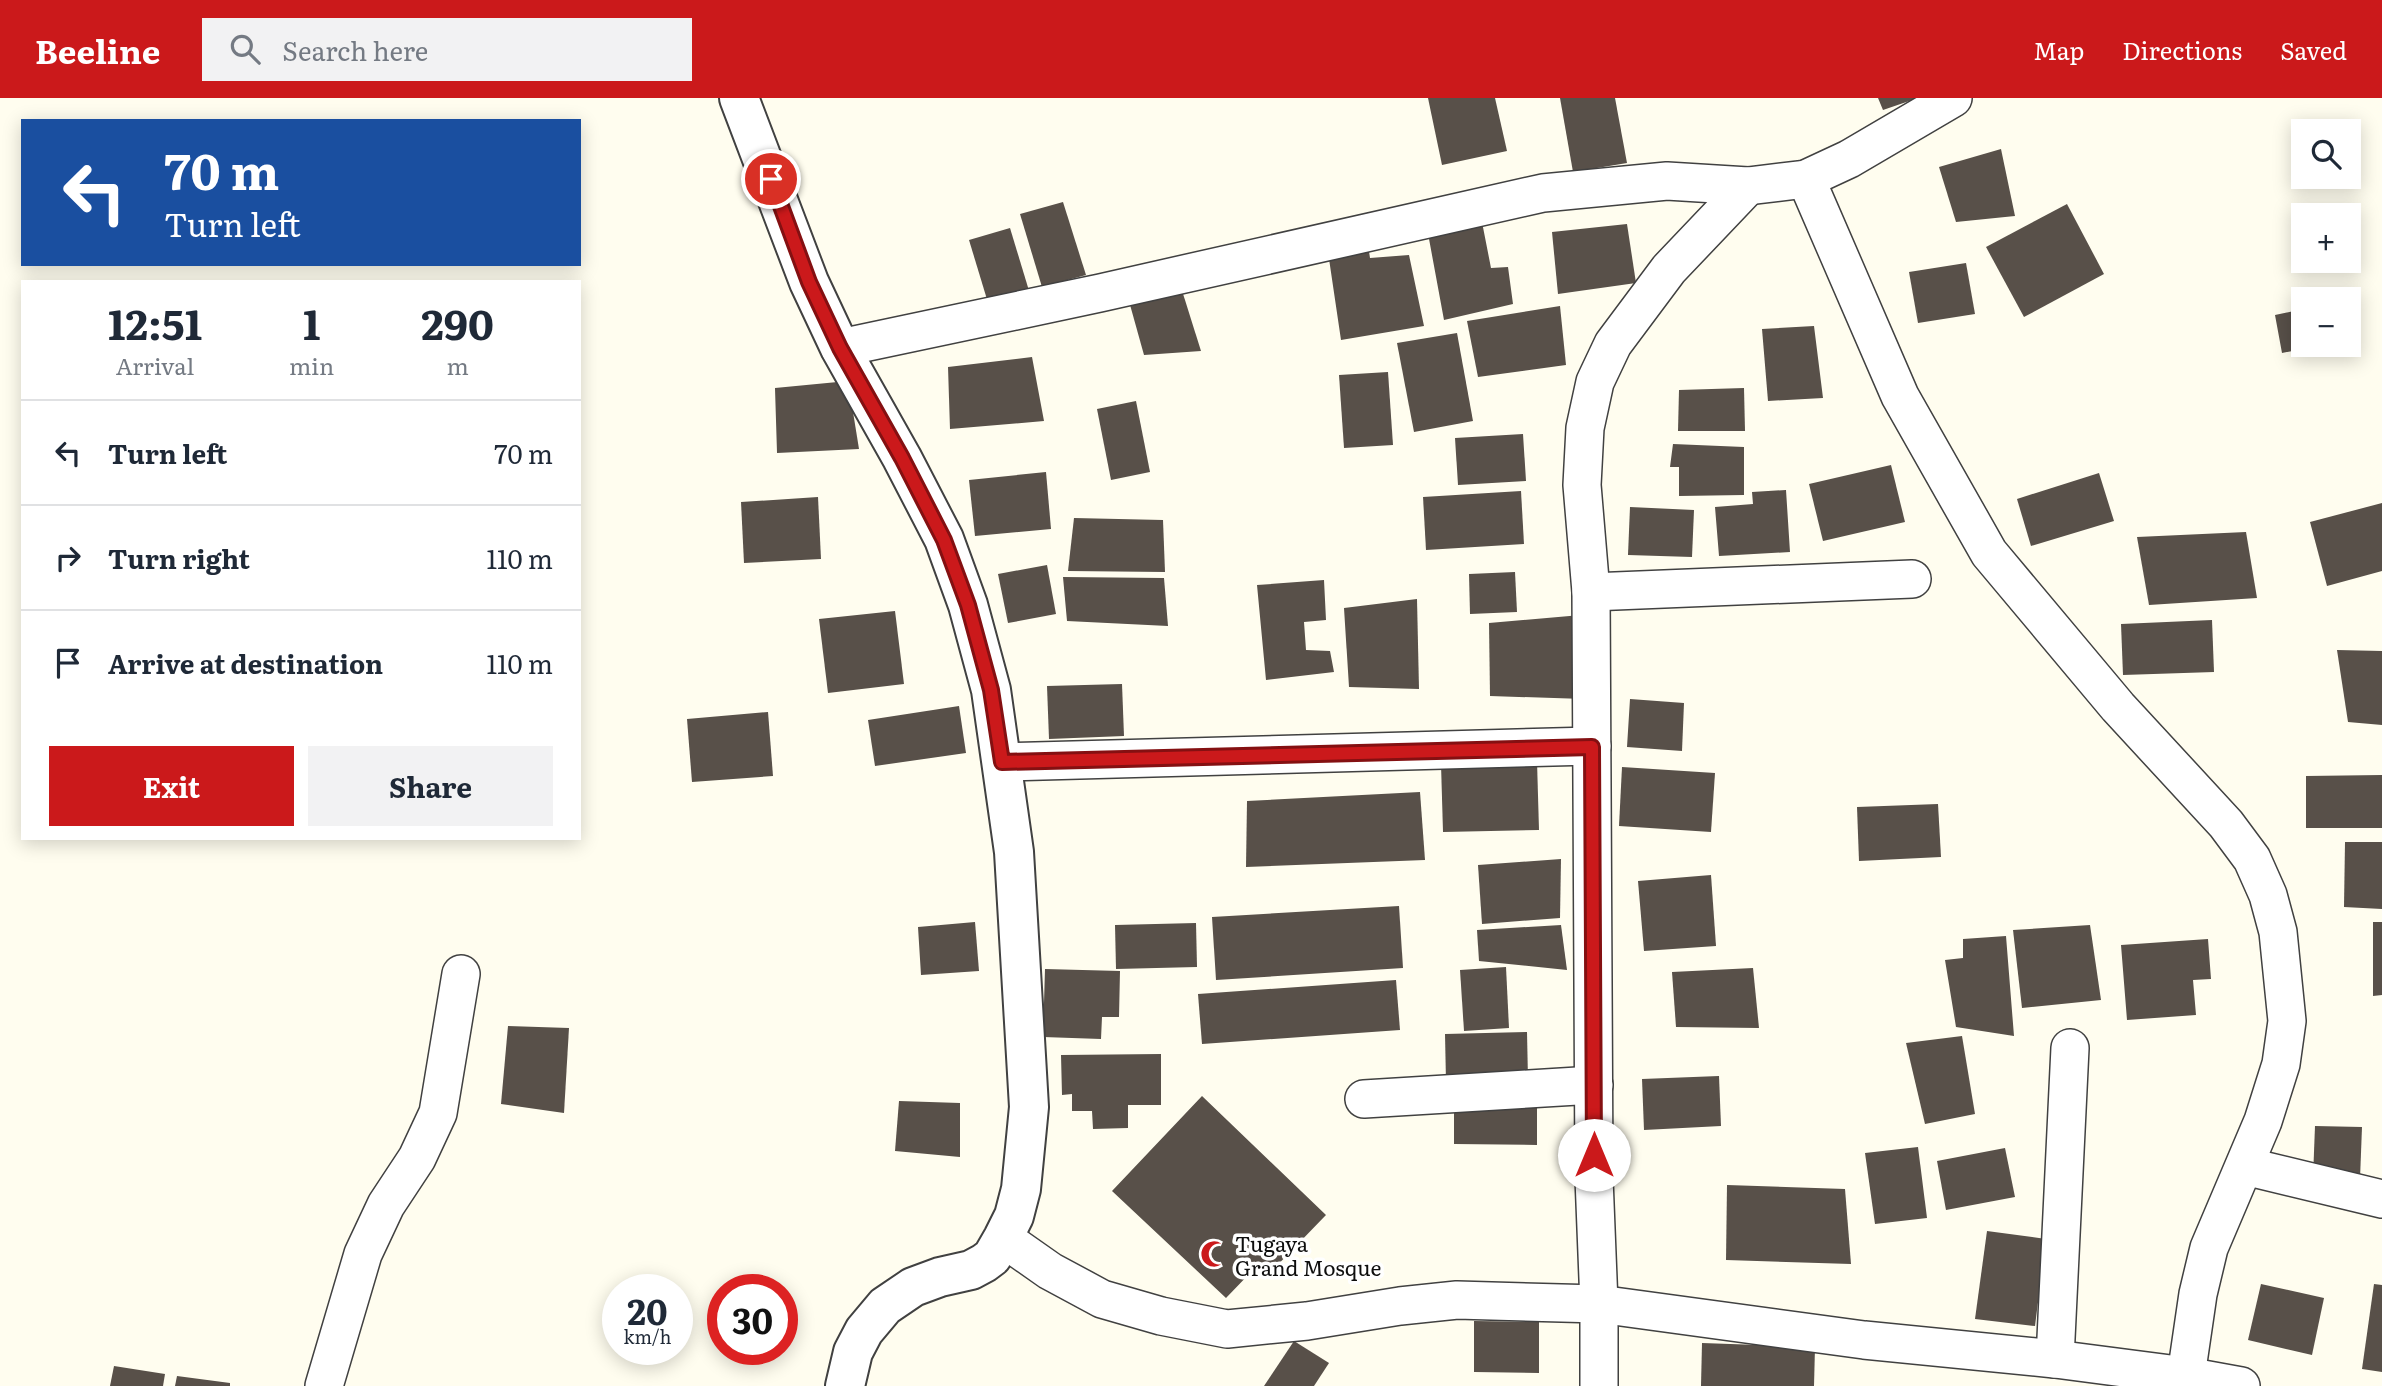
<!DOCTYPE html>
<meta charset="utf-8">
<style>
body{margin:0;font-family:Literata,serif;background:#f2f2f3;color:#1f2937;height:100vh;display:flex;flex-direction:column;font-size:26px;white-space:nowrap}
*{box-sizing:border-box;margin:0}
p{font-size:23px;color:#747a83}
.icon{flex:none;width:38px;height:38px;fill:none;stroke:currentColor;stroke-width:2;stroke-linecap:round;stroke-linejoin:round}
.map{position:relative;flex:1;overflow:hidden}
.side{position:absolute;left:21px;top:182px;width:560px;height:560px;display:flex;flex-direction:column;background:#fff;border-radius:0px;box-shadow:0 4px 18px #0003}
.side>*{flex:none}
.hud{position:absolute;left:21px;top:21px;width:560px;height:147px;border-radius:0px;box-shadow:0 4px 18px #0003;background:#1a4fa0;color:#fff;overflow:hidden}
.fabs{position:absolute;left:2291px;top:21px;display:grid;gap:14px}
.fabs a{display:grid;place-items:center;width:70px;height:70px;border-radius:0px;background:#fff;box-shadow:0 4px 18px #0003;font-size:35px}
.speed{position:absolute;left:602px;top:1176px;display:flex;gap:14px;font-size:35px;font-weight:700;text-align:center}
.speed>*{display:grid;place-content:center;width:91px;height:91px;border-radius:50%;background:#fff;box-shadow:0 4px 18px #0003;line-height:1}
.speed small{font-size:18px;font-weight:400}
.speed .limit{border:10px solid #d22;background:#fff;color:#111}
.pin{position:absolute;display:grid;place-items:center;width:60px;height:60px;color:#fff;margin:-30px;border:4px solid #fff;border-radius:50%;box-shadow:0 2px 7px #0007}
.me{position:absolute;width:77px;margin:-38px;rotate:0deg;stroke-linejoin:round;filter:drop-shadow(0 0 5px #0008)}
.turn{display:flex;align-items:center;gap:24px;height:147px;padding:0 28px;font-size:32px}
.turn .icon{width:91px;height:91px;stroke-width:2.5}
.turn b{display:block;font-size:49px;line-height:60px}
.eta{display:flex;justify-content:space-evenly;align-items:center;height:119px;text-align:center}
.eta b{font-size:42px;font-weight:700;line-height:49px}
.primary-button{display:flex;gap:14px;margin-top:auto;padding:14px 28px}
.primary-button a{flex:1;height:80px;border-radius:0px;background:#cb191b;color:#fff;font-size:28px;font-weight:700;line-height:80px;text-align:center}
.primary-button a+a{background:#f2f2f3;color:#1f2937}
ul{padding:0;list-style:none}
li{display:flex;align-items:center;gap:21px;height:105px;padding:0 28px;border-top:2px solid #e0e1e3}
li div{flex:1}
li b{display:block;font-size:26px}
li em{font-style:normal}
header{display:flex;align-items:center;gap:42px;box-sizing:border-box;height:98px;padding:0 35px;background:#cb191b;color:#fff}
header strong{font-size:33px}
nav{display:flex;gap:38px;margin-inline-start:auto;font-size:24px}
.search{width:490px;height:63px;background:#f2f2f3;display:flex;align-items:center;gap:18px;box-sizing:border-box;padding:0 24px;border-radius:0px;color:#747a83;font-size:26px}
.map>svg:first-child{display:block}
</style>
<header>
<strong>Beeline</strong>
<div class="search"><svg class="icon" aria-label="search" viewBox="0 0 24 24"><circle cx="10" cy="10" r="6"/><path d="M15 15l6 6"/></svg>Search here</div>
<nav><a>Map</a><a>Directions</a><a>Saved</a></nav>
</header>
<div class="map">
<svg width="2382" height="1288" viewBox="0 0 2382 1288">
<rect width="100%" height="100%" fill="#fffdef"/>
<!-- building -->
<g fill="#585049">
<path d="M 1428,0 L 1495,0 L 1507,53 L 1442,67 Z"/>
<path d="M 1560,0 L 1615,0 L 1627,65 L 1573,74 Z"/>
<path d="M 1878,0 L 1918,0 L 1883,12 Z"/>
<path d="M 2001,51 L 2015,118 L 1956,124 L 1939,69 Z"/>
<path d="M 1063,104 L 1086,177 L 1042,189 L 1020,116 Z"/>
<path d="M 2067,106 L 2104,176 L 2024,219 L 1986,149 Z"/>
<path d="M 1481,119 L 1491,170 L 1508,169 L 1513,206 L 1444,222 L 1427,130 Z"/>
<path d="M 1627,126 L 1636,185 L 1558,196 L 1552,134 Z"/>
<path d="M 1010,130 L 1030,196 L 989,208 L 969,142 Z"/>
<path d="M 1368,147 L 1370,160 L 1409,157 L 1424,228 L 1341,242 L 1328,154 Z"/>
<path d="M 1966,165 L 1975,216 L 1918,225 L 1909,174 Z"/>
<path d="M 1179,183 L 1201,253 L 1144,257 L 1127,196 Z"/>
<path d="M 1560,208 L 1566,267 L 1478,279 L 1467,223 Z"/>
<path d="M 2303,211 L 2303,247 L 2319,248 L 2282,255 L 2275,217 Z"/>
<path d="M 1814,228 L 1823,300 L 1768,303 L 1762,231 Z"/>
<path d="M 1457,235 L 1473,323 L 1414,334 L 1397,245 Z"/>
<path d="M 1032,259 L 1044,323 L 950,331 L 948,269 Z"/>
<path d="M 1388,274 L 1393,347 L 1344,350 L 1339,277 Z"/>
<path d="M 848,283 L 859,351 L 777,355 L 775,290 Z"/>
<path d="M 1744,290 L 1745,333 L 1678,333 L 1679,292 Z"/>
<path d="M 1136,303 L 1150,374 L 1111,382 L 1097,311 Z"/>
<path d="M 1523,336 L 1526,383 L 1458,387 L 1455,340 Z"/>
<path d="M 1673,346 L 1744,349 L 1744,397 L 1679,398 L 1679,369 L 1670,369 Z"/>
<path d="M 1891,367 L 1905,424 L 1823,443 L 1809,386 Z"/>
<path d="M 1046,374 L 1051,431 L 975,438 L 969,382 Z"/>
<path d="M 2099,375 L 2114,423 L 2031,448 L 2017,401 Z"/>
<path d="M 1786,392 L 1790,454 L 1719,458 L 1715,409 L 1753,406 L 1752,394 Z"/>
<path d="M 1521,393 L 1524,446 L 1426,452 L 1423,399 Z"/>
<path d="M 818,399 L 821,461 L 744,465 L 741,404 Z"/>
<path d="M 2382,405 L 2382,473 L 2327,488 L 2310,424 Z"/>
<path d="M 1630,409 L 1694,412 L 1692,459 L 1628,457 Z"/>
<path d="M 1074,420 L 1163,422 L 1165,474 L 1068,473 Z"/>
<path d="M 2246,434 L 2257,500 L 2149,507 L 2137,439 Z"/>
<path d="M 1047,467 L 1056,516 L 1008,525 L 998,476 Z"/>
<path d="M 1515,474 L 1517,514 L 1470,516 L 1469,476 Z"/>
<path d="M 1063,479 L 1164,480 L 1168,528 L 1067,523 Z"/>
<path d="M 1324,482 L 1326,522 L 1304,524 L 1306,552 L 1330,553 L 1334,574 L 1266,582 L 1257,487 Z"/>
<path d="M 1417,501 L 1419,591 L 1349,589 L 1344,510 Z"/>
<path d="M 895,513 L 904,586 L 828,595 L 819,521 Z"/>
<path d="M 1581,517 L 1584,601 L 1490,598 L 1489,525 Z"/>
<path d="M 2212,522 L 2214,574 L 2123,577 L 2121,526 Z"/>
<path d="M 2337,552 L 2382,553 L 2382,627 L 2348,624 Z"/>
<path d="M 1122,586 L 1124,638 L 1049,641 L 1047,588 Z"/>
<path d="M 1630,601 L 1684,605 L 1682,653 L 1627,649 Z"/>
<path d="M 959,608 L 966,655 L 875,668 L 868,622 Z"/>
<path d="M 768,614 L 773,678 L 692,684 L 687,621 Z"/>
<path d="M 1537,663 L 1539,732 L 1443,734 L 1441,666 Z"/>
<path d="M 1622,669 L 1715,675 L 1711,734 L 1619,728 Z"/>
<path d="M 2382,677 L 2382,730 L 2306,730 L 2306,678 Z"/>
<path d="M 1420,694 L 1425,762 L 1246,769 L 1247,703 Z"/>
<path d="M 1938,706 L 1941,759 L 1859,763 L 1857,709 Z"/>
<path d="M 2345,744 L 2382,744 L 2382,811 L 2344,809 Z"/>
<path d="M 1561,761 L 1560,820 L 1482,826 L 1478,767 Z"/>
<path d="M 1711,777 L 1716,848 L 1644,853 L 1638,783 Z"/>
<path d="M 1399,808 L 1403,870 L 1216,882 L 1212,819 Z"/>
<path d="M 975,824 L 979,873 L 921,877 L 918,829 Z"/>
<path d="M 2373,824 L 2382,824 L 2382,897 L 2373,898 Z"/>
<path d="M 1196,825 L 1197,869 L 1116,871 L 1115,827 Z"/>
<path d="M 1561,827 L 1567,872 L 1479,863 L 1477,832 Z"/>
<path d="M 2090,827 L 2101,902 L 2022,910 L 2013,832 Z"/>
<path d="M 2006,838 L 2014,938 L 1956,929 L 1945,862 L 1963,860 L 1963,841 Z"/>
<path d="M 2208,841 L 2211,881 L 2193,882 L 2196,917 L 2127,922 L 2121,847 Z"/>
<path d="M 1506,869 L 1509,930 L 1464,933 L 1460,872 Z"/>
<path d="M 1753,870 L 1759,930 L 1676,929 L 1672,874 Z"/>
<path d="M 1045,871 L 1120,873 L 1119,919 L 1102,919 L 1101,941 L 1043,939 Z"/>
<path d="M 1396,882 L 1400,932 L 1202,946 L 1198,896 Z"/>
<path d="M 508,928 L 569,930 L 564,1015 L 501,1006 Z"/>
<path d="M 1527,934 L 1528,982 L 1446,984 L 1445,936 Z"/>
<path d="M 1962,938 L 1975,1016 L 1925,1026 L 1906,945 Z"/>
<path d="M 1161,956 L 1161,1007 L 1128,1007 L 1128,1030 L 1093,1031 L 1092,1013 L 1072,1013 L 1072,996 L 1062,997 L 1061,957 Z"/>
<path d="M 1719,978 L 1721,1028 L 1644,1032 L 1642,981 Z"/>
<path d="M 1202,998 L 1326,1117 L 1264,1181 L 1253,1172 L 1226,1200 L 1112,1093 Z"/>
<path d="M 899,1003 L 960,1005 L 960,1059 L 895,1053 Z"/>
<path d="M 1454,1004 L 1537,1005 L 1537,1047 L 1454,1046 Z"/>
<path d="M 2315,1028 L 2362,1029 L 2360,1081 L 2313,1080 Z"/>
<path d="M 1918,1049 L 1927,1120 L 1875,1126 L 1865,1055 Z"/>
<path d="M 2005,1050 L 2015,1099 L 1946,1112 L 1937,1063 Z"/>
<path d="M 1727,1087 L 1845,1091 L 1851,1166 L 1726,1162 Z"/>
<path d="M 1987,1133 L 2046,1141 L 2035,1228 L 1975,1221 Z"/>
<path d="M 2261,1186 L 2324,1200 L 2312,1257 L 2248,1242 Z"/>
<path d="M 2374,1186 L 2382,1187 L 2382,1274 L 2362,1271 Z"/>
<path d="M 1474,1223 L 1539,1224 L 1539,1275 L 1474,1274 Z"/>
<path d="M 1294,1243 L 1329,1265 L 1314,1288 L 1264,1288 Z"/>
<path d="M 1702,1245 L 1815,1249 L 1814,1288 L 1701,1288 Z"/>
<path d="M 114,1268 L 165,1276 L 163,1288 L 110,1288 Z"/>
<path d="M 177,1278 L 230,1285 L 230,1288 L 175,1288 Z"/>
</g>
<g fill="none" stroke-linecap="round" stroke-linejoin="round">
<defs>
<g id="minor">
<path d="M 1806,81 L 1900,298 L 1989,455 L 2118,609 L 2226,726 L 2252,761 L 2268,797 L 2278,834 L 2287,923 L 2281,966 L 2263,1023 L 2209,1150 L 2198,1196 L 2186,1278"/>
<path d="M 840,250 L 1100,195 L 1543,95 L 1667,83 L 1748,88 L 1806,81 L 1849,61 L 1953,0"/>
<path d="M 1591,494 L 1912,481"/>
<path d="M 1002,664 L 1592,648"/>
<path d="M 1364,1001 L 1594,987"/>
<path d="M 2245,1068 L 2382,1101"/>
<path d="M 1003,1140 L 1050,1173 L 1102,1201 L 1161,1218 L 1227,1231 L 1307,1223 L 1400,1208 L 1457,1202 L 1599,1206 L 1864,1242 L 2055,1261 L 2186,1278 L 2241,1288"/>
<path d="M 2055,1261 L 2070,950"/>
<path d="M 324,1288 L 363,1156 L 386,1107 L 417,1060 L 438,1015 L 461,876"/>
<path d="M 1599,1288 L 1599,1206 L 1594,1080 L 1591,494 L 1582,387 L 1585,330 L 1595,284 L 1613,246 L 1669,171 L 1748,88"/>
</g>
<path id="tertiary" d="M 739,0 L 809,184 L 840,250 L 902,360 L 944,441 L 968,507 L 991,592 L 1014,754 L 1029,1009 L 1021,1091 L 1014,1118 L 1003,1140 L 992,1159 L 984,1165 L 971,1172 L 940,1179 L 913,1189 L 885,1208 L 864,1233 L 853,1254 L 845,1288"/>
</defs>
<!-- minor casing -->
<use href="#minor" stroke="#414141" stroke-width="40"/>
<!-- tertiary casing -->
<use href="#tertiary" stroke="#414141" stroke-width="42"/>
<!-- minor -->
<use href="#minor" stroke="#fff" stroke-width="37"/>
<!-- tertiary -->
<use href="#tertiary" stroke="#fff" stroke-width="38"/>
</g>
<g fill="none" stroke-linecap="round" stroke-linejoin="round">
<defs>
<path id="route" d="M 771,81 L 809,184 L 840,250 L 902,360 L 944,442 L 968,507 L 991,592 L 1002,664 L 1592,649 L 1594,1057"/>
</defs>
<!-- route casing -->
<use href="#route" stroke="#841012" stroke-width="18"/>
<!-- route -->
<use href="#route" stroke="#cb191b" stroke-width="12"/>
</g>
<!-- icons -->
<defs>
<symbol id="mosque-bare" viewBox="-9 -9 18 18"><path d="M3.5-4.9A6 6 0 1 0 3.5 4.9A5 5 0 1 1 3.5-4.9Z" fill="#cb191b" stroke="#fff" stroke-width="2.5" paint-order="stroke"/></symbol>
</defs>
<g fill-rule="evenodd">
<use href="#mosque-bare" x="1195" y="1137" width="38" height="38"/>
</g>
<g text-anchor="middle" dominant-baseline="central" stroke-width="7" stroke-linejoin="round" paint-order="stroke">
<!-- poi labels -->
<g font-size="21" fill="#0e0e0e" stroke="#fff" text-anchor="start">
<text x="1235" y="1144">Tugaya<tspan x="1235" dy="24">Grand Mosque</tspan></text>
</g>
</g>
</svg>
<div class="fabs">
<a><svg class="icon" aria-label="search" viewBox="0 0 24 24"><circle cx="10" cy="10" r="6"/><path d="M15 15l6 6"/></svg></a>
<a>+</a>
<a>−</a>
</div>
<div class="speed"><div>20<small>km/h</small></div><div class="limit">30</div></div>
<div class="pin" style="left:771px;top:81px;background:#d93025"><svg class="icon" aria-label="arrive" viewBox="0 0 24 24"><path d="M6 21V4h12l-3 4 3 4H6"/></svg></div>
<svg class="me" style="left:1594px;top:1057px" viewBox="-20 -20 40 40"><circle r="19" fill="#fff"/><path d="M0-13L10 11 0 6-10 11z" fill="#cb191b"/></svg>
<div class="hud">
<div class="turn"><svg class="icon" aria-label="left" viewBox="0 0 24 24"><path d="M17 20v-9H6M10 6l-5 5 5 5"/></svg><div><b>70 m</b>Turn left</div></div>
</div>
<section class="side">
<div class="eta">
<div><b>12:51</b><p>Arrival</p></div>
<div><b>1</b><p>min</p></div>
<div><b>290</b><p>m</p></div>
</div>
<ul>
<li><svg class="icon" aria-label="left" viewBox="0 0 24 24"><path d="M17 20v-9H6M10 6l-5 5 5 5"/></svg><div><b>Turn left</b></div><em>70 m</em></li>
<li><svg class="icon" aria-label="right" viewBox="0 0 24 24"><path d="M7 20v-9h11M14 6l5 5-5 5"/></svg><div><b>Turn right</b></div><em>110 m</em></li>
<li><svg class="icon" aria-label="arrive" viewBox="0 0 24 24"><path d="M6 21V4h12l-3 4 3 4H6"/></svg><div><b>Arrive at destination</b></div><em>110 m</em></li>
</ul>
<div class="primary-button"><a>Exit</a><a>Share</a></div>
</section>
</div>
